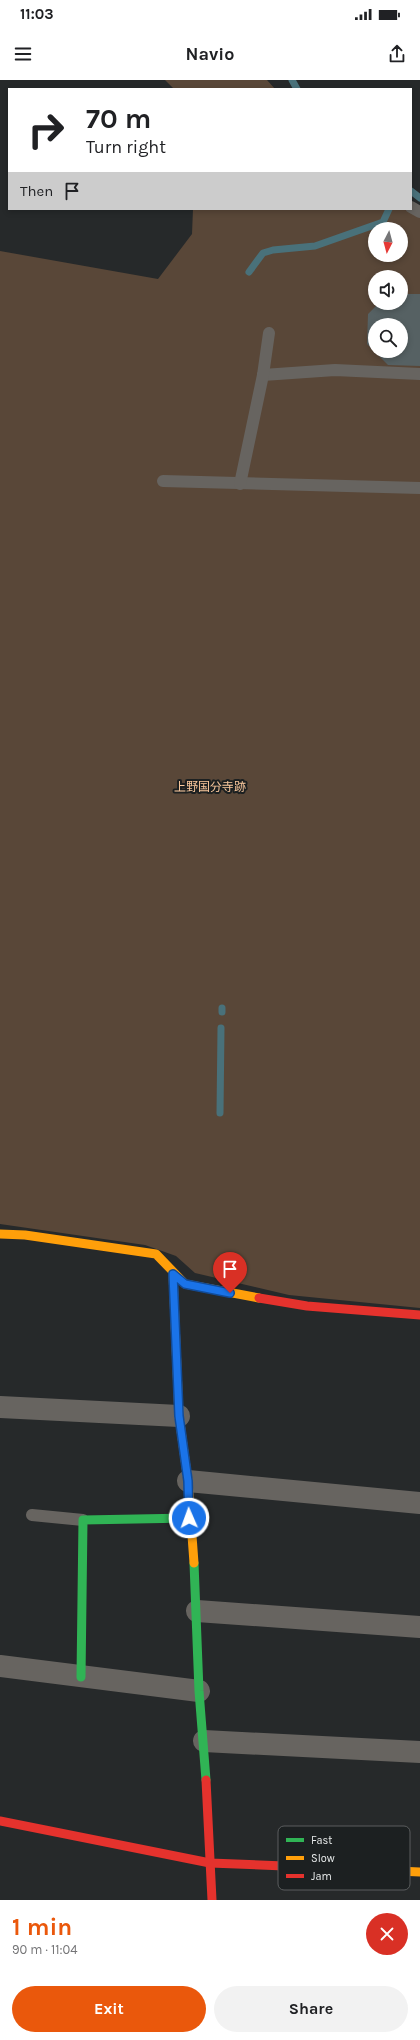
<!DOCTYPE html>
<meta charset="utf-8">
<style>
body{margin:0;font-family:Karla,"Noto Sans JP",sans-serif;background:#f2f2f2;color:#202124;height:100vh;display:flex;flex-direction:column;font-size:15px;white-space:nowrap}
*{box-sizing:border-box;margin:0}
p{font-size:13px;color:#757577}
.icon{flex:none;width:22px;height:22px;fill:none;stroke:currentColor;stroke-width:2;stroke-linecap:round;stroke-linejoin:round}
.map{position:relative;height:1820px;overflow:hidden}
.details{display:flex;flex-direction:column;background:#fff;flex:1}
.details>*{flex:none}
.guide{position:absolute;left:8px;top:8px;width:404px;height:122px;border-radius:0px;box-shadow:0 2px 6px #0003;background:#fff;color:#202124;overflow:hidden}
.needle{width:26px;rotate:186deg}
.controls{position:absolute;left:368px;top:142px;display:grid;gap:8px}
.controls a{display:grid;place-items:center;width:40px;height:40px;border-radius:50%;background:#fff;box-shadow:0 2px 6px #0003;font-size:20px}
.pin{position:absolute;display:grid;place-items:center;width:34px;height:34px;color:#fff;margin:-41px -17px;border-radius:50% 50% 50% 0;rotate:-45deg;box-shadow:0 0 4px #0007}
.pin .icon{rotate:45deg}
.me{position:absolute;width:44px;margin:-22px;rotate:358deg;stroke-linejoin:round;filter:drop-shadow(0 0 3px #0008)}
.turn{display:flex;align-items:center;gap:14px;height:84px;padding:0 12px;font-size:18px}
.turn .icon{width:52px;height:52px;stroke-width:2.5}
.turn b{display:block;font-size:28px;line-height:34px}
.then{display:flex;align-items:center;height:38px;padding:0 12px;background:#0003;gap:8px;font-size:15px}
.round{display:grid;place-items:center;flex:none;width:42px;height:42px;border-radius:21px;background:#f2f2f2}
.headline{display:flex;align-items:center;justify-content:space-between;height:68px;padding:0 12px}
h1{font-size:24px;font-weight:700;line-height:30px;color:#ea580c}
.action{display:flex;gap:8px;margin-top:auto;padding:8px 12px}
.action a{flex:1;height:46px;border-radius:24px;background:#ea580c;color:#fff;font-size:16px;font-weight:700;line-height:46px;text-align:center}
.action a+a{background:#f2f2f2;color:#202124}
.status{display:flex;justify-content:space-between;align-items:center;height:28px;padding:0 20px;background:#fff;direction:ltr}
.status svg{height:11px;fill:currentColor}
header{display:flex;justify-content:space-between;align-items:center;height:52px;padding:0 12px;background:#fff;font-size:18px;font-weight:700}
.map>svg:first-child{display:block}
</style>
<div class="status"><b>11:03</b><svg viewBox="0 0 49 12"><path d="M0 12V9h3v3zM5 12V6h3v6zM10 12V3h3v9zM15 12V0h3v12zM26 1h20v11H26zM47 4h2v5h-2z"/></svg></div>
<header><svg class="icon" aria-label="menu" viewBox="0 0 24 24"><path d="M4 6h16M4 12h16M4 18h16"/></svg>Navio<svg class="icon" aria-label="share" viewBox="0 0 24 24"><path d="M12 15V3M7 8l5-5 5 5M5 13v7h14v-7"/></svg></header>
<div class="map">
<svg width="420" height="1820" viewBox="0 0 420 1820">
<rect width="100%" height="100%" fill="#26292a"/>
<!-- green -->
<g fill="#594738" fill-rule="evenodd">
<path d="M 165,0 L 267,0 L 275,9 L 174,9 Z"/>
<path d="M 411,121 L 420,126 L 420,1228 L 289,1215 L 195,1193 L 176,1176 L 145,1165 L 0,1144 L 0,171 L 158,199 L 192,154 L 193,129 L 411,129 ZM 375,149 L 401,149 L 401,175 L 375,175 ZM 375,197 L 401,197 L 401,223 L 375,223 ZM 375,245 L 401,245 L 401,271 L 375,271 Z"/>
</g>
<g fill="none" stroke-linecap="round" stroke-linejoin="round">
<!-- stream -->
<g stroke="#49717a" stroke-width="7">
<path d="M 292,0 L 297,9"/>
<path d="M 411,111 L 420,118"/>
<path d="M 249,192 L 263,173 L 273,170 L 315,166 L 383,142 L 389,129"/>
<path d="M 222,932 L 222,928"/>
<path d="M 220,1033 L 221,948"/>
</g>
</g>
<!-- building -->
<path fill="#566163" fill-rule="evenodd" d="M 401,214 L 420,214 L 420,286 L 388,285 L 367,264 L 368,234 L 379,223 L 401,223 ZM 375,245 L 401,245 L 401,271 L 375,271 Z"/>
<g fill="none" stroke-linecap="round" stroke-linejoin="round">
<!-- lane -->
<g stroke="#676460" stroke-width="12">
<path d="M 411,127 L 420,132"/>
<path d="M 263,295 L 335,290 L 420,294"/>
<path d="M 163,401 L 420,408"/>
<path d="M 240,404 L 263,295 L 269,253"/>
<path d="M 32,1435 L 83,1440"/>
</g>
<!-- street -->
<g stroke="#676460" stroke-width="22">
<path d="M 0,1327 L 179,1336"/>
<path d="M 188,1401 L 420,1423"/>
<path d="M 197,1531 L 420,1547"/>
<path d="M 0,1586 L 199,1611"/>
<path d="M 204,1661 L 420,1672"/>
</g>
<!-- fast -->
<g stroke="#30b455" stroke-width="9">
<path d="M 194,1483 L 199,1611 L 206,1700"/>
<path d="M 81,1597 L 83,1440 L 189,1438"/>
</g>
<!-- slow -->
<g stroke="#ff9f0a" stroke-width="9">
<path d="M 0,1154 L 25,1155 L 156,1174 L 185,1204 L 259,1218"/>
<path d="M 173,1194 L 179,1336 L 188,1401 L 194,1483"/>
<path d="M 309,1787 L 420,1792"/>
</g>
<!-- jam -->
<g stroke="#e5322d" stroke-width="9">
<path d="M 259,1218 L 307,1226 L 420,1235"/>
<path d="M 206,1700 L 212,1820"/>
<path d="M 0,1741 L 210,1783 L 309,1787"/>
</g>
</g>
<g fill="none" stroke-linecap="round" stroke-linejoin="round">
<defs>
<path id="route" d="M 189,1438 L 188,1401 L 179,1336 L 173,1194 L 185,1204 L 230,1213"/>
</defs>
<!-- route casing -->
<use href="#route" stroke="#114b97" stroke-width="10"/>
<!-- route -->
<use href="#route" stroke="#1a73e8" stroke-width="7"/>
</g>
<g text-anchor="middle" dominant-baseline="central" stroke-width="4" stroke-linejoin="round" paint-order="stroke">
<!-- park labels -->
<g font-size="12" fill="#fbc99d" stroke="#1c2021">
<text x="210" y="707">上野国分寺跡</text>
</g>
</g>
<!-- legend -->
<rect x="278" y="1746" width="132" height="64" rx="6" fill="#1c2021" stroke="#5a5d5e" stroke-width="1"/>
<rect x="286" y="1758" width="18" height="4" fill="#30b455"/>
<rect x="286" y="1776" width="18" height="4" fill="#ff9f0a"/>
<rect x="286" y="1794" width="18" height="4" fill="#e5322d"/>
<g font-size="11" fill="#e9ecec">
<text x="311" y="1764">Fast</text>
<text x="311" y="1782">Slow</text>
<text x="311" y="1800">Jam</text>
</g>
</svg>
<div class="controls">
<a><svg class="needle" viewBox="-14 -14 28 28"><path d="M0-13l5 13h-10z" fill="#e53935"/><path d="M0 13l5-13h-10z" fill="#757577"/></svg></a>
<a><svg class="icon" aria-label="sound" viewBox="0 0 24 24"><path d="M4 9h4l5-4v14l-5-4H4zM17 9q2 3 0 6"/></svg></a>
<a><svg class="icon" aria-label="search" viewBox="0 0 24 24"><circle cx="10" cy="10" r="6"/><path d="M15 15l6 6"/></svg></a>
</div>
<div class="pin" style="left:230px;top:1213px;background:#d93025"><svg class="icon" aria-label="arrive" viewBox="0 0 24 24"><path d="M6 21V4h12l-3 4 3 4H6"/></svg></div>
<svg class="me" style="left:189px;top:1438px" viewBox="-20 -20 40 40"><circle r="17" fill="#1a73e8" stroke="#fff" stroke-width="3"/><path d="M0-11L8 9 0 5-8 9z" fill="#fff"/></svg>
<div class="guide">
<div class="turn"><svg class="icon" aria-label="right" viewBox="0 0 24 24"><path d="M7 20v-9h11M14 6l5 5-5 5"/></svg><div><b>70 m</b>Turn right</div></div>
<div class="then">Then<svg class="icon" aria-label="arrive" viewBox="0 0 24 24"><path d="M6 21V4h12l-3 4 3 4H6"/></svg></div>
</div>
</div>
<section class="details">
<div class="headline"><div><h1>1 min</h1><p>90 m · 11:04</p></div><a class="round" style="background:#d93025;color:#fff"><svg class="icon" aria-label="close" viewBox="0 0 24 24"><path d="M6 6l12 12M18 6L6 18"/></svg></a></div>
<div class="action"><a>Exit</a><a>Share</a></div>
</section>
